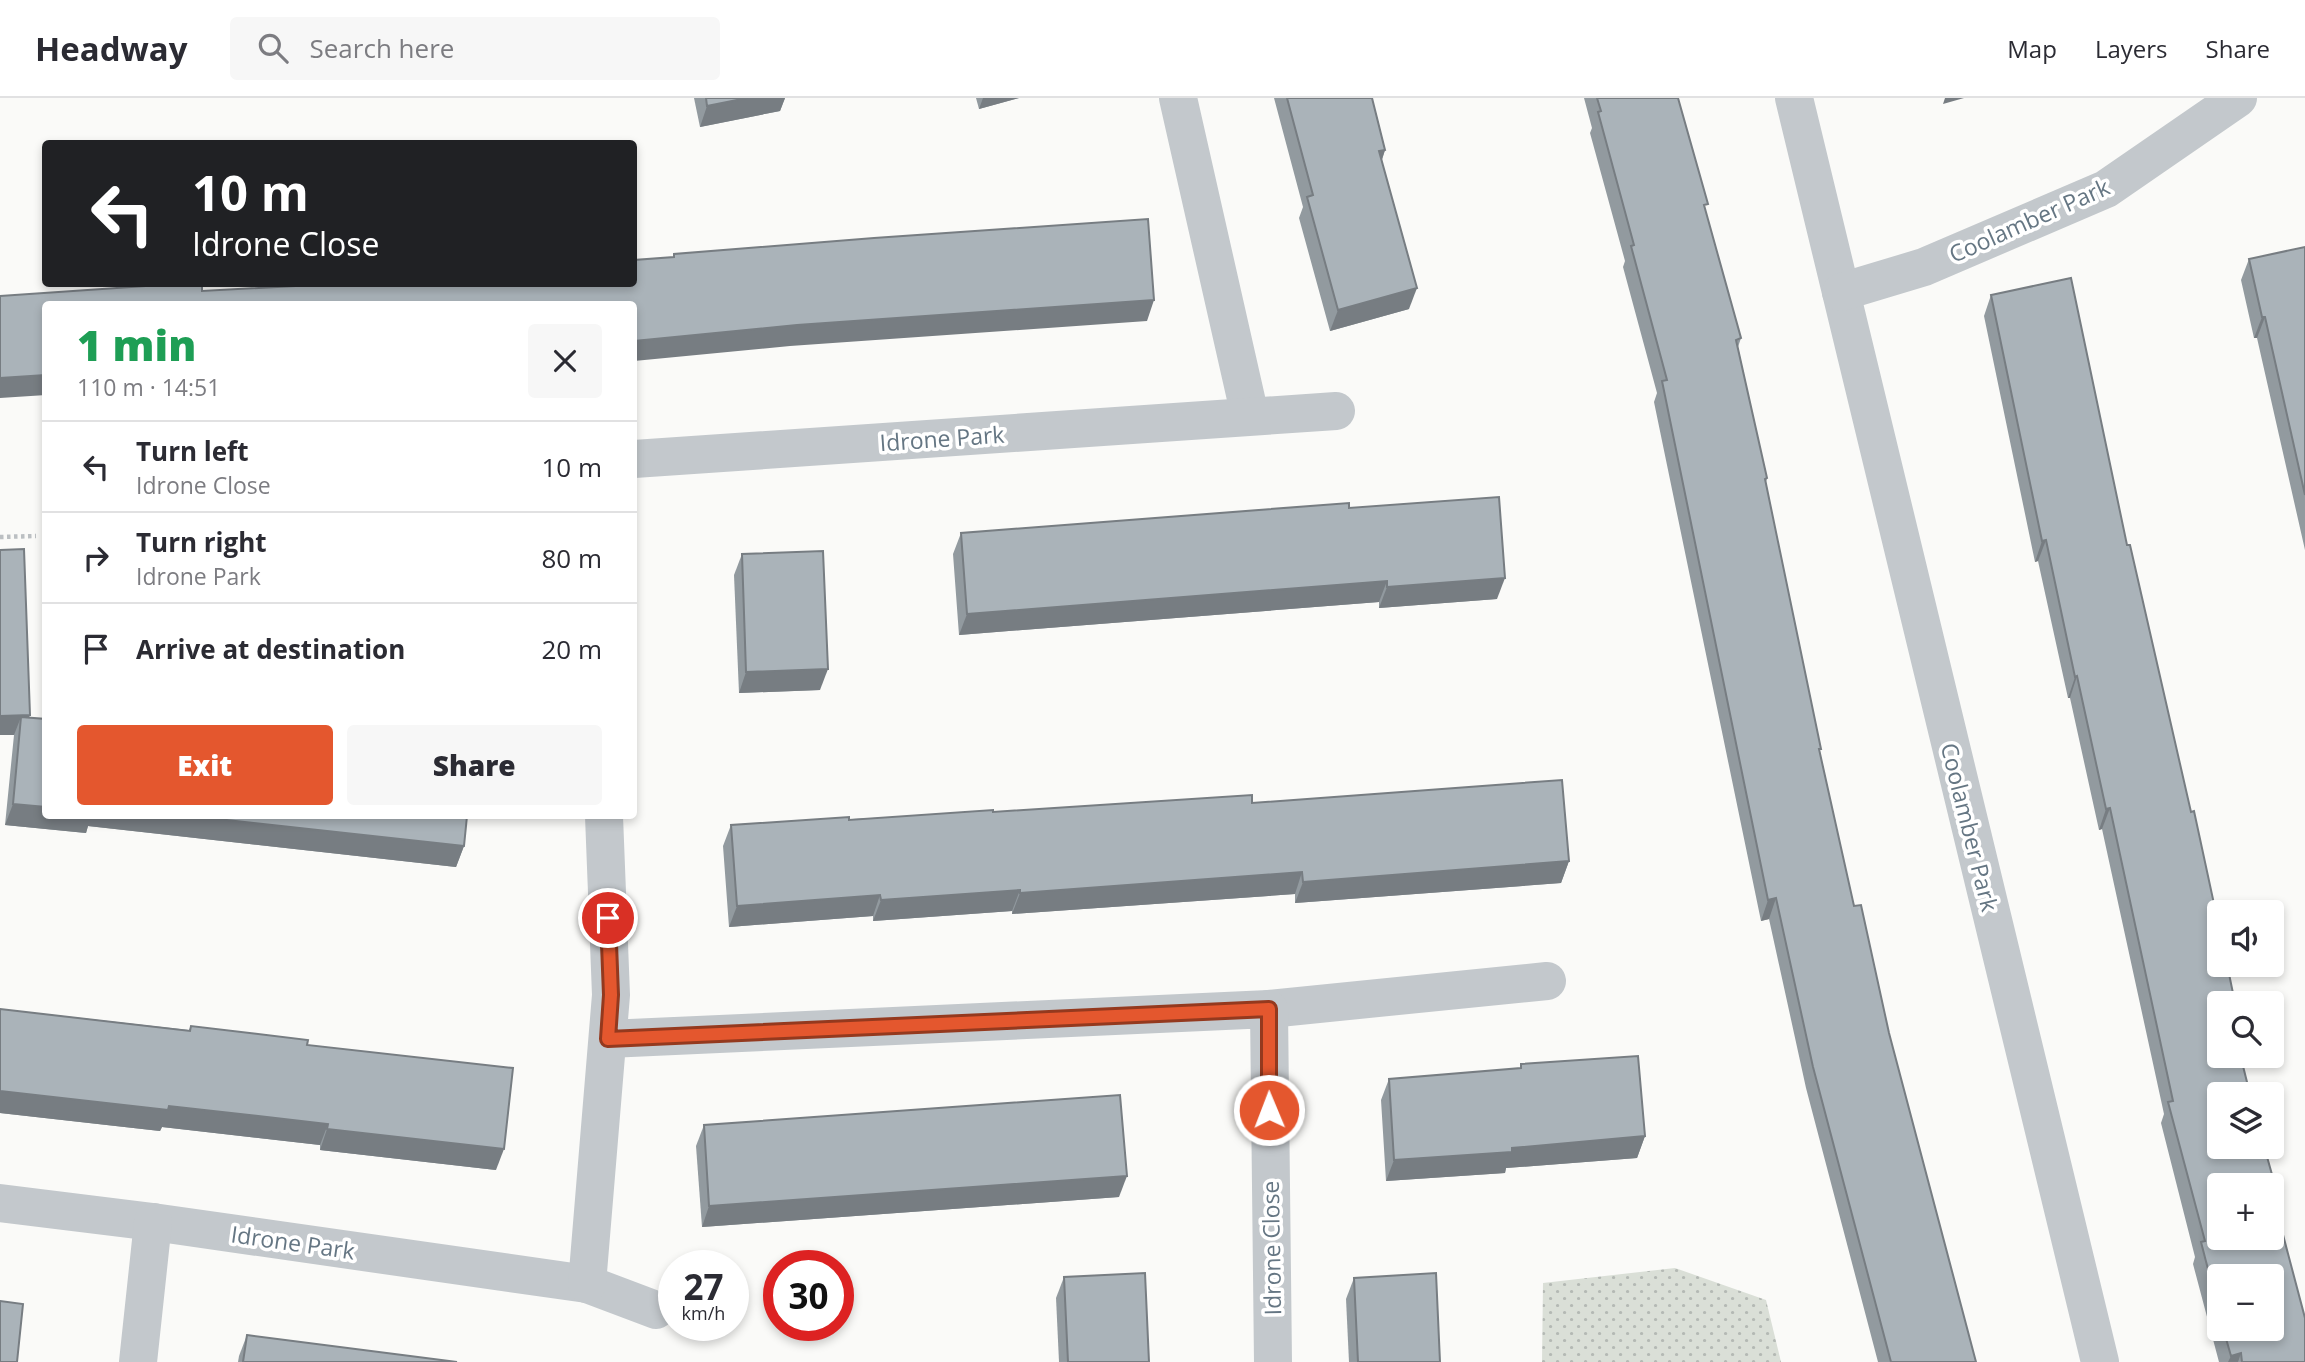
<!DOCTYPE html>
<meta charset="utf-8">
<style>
body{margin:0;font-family:"Open Sans",sans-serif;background:#f7f7f7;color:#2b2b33;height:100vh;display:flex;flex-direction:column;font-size:26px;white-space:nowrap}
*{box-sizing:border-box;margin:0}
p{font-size:23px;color:#7c7c81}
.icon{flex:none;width:38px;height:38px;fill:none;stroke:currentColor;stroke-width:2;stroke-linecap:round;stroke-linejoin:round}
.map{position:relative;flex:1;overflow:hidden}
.panel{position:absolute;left:42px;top:203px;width:595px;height:518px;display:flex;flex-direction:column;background:#fff;border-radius:7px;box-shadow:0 4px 10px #0003}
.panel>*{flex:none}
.hud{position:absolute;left:42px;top:42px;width:595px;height:147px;border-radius:7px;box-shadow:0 4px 10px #0003;background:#202124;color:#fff;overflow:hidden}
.fabs{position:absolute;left:2207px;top:802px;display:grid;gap:14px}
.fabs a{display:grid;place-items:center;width:77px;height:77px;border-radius:7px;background:#fff;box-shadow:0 4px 10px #0003;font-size:35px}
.speed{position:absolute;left:658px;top:1152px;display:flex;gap:14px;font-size:35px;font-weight:700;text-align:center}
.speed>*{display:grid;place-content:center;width:91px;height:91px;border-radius:50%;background:#fff;box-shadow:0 4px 10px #0003;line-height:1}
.speed small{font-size:18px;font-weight:400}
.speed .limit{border:10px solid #d22;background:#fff;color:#111}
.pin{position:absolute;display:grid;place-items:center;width:60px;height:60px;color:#fff;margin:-30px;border:4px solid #fff;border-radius:50%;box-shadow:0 2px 7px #0007}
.me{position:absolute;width:77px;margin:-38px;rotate:359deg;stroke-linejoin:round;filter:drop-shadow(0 0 5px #0008)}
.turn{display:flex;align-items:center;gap:24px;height:147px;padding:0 35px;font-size:32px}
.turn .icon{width:91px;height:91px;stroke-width:2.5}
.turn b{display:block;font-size:49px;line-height:60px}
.round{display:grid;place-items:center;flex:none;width:74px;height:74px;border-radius:7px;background:#f7f7f7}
.headline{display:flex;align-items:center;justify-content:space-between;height:119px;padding:0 35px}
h1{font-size:42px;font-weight:800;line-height:52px;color:#1e9e55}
.button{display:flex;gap:14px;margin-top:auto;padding:14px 35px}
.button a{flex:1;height:80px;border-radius:7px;background:#e4572e;color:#fff;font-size:28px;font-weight:800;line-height:80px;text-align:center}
.button a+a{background:#f7f7f7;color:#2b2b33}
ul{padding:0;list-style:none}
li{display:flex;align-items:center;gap:21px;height:91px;padding:0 35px;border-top:2px solid #e1e1e2}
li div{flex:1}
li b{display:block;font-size:26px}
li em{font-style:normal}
header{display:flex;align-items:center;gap:42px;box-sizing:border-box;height:98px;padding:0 35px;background:#fff;border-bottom:2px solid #e1e1e2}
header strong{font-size:33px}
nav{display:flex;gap:38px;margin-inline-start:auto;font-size:24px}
.search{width:490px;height:63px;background:#f7f7f7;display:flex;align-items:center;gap:18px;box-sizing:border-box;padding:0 24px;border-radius:7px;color:#7c7c81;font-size:26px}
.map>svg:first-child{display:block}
</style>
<header>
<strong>Headway</strong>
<div class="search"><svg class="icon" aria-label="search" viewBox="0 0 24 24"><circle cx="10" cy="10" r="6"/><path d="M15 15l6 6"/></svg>Search here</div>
<nav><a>Map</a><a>Layers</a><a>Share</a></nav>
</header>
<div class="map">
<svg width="2305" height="1264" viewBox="0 0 2305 1264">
<defs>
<pattern id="green-dots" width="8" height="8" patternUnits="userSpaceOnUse" patternTransform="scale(1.75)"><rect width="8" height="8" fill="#dadfd7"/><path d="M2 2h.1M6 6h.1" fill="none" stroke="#b4b9b4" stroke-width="1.8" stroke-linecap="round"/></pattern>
</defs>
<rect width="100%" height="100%" fill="#fafaf8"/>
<!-- green -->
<path fill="url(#green-dots)" d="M 1675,1170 L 1766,1202 L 1781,1264 L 1542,1264 L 1543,1185 Z"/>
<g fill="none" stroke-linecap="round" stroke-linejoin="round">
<!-- path -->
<path stroke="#bbbfc2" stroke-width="4.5" stroke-dasharray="3.5 3.5" stroke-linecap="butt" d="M 0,439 L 36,438"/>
<!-- minor -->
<g stroke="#c3c8cc" stroke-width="38">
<path d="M 1178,0 L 1250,318"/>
<path d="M 1794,0 L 2100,1264"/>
<path d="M 1841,194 L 1924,169 L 2106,91 L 2238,0"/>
<path d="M 634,361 L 1336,313"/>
<path d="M 1269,911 L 1547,883"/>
<path d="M 608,941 L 1269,911 L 1273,1264"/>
<path d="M 0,1105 L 153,1124 L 587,1186 L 656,1212"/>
<path d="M 587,1186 L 611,897 L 604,718"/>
<path d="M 138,1264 L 153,1124"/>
</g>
</g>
<!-- wall -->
<g fill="#929a9f" fill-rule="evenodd">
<path d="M 694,0 L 785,0 L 780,13 L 700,29 Z"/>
<path d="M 976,0 L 1019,0 L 979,11 Z"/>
<path d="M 1274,0 L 1372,0 L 1385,52 L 1382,62 L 1409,211 L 1330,233 L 1299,120 L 1303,109 Z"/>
<path d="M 1584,0 L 1678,0 L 1705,113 L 1741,240 L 1738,249 L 1767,380 L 1766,384 L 1820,654 L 1854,808 L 1889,935 L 1976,1264 L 1878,1264 L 1806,990 L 1769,821 L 1761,823 L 1654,304 L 1657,295 L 1623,169 L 1625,163 L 1590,35 L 1592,30 Z"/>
<path d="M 2305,149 L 2305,452 L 2257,240 L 2254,240 L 2241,182 L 2249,161 Z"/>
<path d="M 1991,197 L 2127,447 L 2247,959 L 2243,969 L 2278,1098 L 2275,1106 L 2305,1264 L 2219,1264 L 2193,1166 L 2195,1159 L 2161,1025 L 2164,1016 L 2102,731 L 2099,732 L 2070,600 L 2068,600 L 2038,463 L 2035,464 L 1984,218 ZM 2219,1178 L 2272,1230 L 2219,1230 Z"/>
<path d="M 1349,410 L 1497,501 L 1379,510 L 1379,504 L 959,537 L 953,456 L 961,435 Z"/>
<path d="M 0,452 L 29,619 L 464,748 L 456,769 L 88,728 L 86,735 L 5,727 L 14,637 L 0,637 Z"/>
<path d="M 742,456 L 820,592 L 739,595 L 734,477 Z"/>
<path d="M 1252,705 L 1569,763 L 1561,785 L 1295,805 L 1295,796 L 1012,816 L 1012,813 L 873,823 L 873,818 L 729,829 L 723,748 L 731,727 L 993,714 Z"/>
<path d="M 0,911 L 189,932 L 191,928 L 307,947 L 496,1072 L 320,1052 L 320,1047 L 162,1029 L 160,1033 L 0,1015 Z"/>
<path d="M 1521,966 L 1645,1038 L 1637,1060 L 1506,1070 L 1505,1075 L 1386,1083 L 1381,1002 L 1389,981 L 1520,970 Z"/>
<path d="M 704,1027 L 1119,1099 L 702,1129 L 696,1048 Z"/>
<path d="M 1064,1179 L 1149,1264 L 1059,1264 L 1056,1200 Z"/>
<path d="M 1354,1180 L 1440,1264 L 1349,1264 L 1346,1201 Z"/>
<path d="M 247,1237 L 457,1264 L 238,1264 L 239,1258 Z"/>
</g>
<!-- shaded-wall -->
<g fill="#777d82">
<path d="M 747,0 L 785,0 L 780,13 L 700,29 L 707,8 Z"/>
<path d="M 983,0 L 1019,0 L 979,11 Z"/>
<path d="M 1945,0 L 1964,0 L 1943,6 Z"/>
<path d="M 1385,52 L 1378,73 L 1379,53 Z"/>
<path d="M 1417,190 L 1409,211 L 1330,233 L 1338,212 Z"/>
<path d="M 1154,202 L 1147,223 L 790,248 L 634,263 L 634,243 L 797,227 Z"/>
<path d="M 2262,219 L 2265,219 L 2257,240 L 2254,240 Z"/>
<path d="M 46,277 L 46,297 L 0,300 L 0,280 Z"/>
<path d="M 2046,442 L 2038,463 L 2035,464 L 2042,443 Z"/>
<path d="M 1505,480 L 1497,501 L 1379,510 L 1387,489 Z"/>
<path d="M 1387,483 L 1379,504 L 959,537 L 967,516 Z"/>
<path d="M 828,571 L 820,592 L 739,595 L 746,574 Z"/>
<path d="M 2077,578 L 2070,600 L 2068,600 L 2075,579 Z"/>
<path d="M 30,617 L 23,636 L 21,619 L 14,637 L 0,637 L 0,618 Z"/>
<path d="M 13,706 L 46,709 L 46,718 L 191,718 L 464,748 L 456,769 L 88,728 L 86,735 L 5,727 Z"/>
<path d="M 2110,710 L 2102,731 L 2099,732 L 2106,711 Z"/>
<path d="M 1569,763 L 1561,785 L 1295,805 L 1303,784 Z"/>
<path d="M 1302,774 L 1295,796 L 1012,816 L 1020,795 Z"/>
<path d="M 1020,792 L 1012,813 L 873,823 L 881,802 Z"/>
<path d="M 880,797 L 873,818 L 729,829 L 737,808 Z"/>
<path d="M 1776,800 L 1769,821 L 1761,823 L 1768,802 Z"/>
<path d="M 2247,959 L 2239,980 L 2241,960 Z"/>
<path d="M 0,993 L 169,1008 L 328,1026 L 320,1047 L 162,1029 L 160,1033 L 0,1015 Z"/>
<path d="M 327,1031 L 504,1051 L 496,1072 L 320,1052 Z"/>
<path d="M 1645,1038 L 1637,1060 L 1506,1070 L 1505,1075 L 1386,1083 L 1394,1062 L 1512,1050 Z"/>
<path d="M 1127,1078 L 1119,1099 L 702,1129 L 709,1108 Z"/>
<path d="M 2241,1255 L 2238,1264 L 2228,1264 L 2231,1258 Z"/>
</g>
<!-- building -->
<g fill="#aab3b9" stroke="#777d82" stroke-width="2" fill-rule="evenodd">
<path d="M 706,0 L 747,0 L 707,8 Z"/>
<path d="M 1287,0 L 1372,0 L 1385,52 L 1379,53 L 1417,190 L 1338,212 L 1307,99 L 1313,97 Z"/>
<path d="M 1597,0 L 1678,0 L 1708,106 L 1704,107 L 1741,240 L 1736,242 L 1767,380 L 1765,381 L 1821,651 L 1819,651 L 1854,808 L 1861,807 L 1889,935 L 1976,1264 L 1891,1264 L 1813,969 L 1776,800 L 1768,802 L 1662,283 L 1667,282 L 1631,148 L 1634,147 L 1598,14 L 1601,13 Z"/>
<path d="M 1148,121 L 1154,202 L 797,227 L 634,243 L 634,206 L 46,206 L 46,277 L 0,280 L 0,198 L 175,186 L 202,186 L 202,193 L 333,186 L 634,186 L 634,162 L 674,159 L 674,156 L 874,140 Z"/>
<path d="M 2305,149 L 2305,397 L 2265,219 L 2262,219 L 2249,161 Z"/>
<path d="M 2071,180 L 2127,447 L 2130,447 L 2191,714 L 2194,713 L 2219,829 L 2219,866 L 2227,866 L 2235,905 L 2219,905 L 2219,957 L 2246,957 L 2247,959 L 2241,960 L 2250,996 L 2219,996 L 2219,1048 L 2264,1048 L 2278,1098 L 2273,1099 L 2305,1220 L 2305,1264 L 2242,1264 L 2241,1255 L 2231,1258 L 2223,1230 L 2272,1230 L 2272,1178 L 2219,1178 L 2219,1214 L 2201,1144 L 2205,1143 L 2168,1004 L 2173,1003 L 2110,710 L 2106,711 L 2077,578 L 2075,579 L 2046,442 L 2042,443 L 1991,197 ZM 2219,1087 L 2272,1087 L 2272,1139 L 2219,1139 Z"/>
<path d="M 1499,399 L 1505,480 L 1387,489 L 1387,483 L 967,516 L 961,435 L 1349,405 L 1349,410 Z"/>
<path d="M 24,451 L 30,617 L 0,618 L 0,452 Z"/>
<path d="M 823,453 L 828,571 L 746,574 L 742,456 Z"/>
<path d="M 21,619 L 46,621 L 46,709 L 13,706 Z"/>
<path d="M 1562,682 L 1569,763 L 1303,784 L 1302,774 L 1020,795 L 1020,792 L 881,802 L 880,797 L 737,808 L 731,727 L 849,719 L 849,722 L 993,712 L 993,714 L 1252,697 L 1252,705 Z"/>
<path d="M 191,718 L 467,718 L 464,748 Z"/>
<path d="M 0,911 L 190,933 L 191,928 L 308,942 L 307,947 L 513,970 L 504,1051 L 327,1031 L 328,1026 L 169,1008 L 168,1012 L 0,993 Z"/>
<path d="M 1638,958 L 1645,1038 L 1512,1050 L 1512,1054 L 1394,1062 L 1389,981 L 1521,970 L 1521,966 Z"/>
<path d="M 1120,997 L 1127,1078 L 709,1108 L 704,1027 Z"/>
<path d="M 1145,1175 L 1149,1264 L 1068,1264 L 1064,1179 Z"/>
<path d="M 1436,1175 L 1440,1264 L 1358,1264 L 1354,1180 Z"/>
<path d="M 0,1203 L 23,1206 L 17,1264 L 0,1264 Z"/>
<path d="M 247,1237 L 457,1264 L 243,1264 Z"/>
</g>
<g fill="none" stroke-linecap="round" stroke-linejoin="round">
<defs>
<path id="route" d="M 608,820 L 611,897 L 608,941 L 1269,911 L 1269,1012"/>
</defs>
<!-- route casing -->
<use href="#route" stroke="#94391e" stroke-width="18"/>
<!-- route -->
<use href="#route" stroke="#e4572e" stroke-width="12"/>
</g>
<g text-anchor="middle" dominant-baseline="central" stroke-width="7" stroke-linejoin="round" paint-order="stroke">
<!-- street labels -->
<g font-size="23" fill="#657683" stroke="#fff">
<text transform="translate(2029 122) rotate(-24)">Coolamber Park</text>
<text transform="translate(942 340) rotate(-4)">Idrone Park</text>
<text transform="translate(1970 729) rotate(76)">Coolamber Park</text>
<text transform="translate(293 1144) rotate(8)">Idrone Park</text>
<text transform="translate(1271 1150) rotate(-91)">Idrone Close</text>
</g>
</g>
</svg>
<div class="fabs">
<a><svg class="icon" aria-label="sound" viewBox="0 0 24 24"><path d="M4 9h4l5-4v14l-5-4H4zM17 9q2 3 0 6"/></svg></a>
<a><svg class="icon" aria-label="search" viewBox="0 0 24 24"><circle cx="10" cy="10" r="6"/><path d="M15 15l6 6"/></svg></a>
<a><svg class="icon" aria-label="layers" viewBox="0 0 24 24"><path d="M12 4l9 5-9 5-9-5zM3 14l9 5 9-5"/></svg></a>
<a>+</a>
<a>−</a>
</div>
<div class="speed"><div>27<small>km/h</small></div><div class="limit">30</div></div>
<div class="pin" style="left:608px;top:820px;background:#d93025"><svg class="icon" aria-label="arrive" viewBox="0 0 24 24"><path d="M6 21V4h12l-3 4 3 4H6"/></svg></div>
<svg class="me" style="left:1269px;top:1012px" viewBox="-20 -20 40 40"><circle r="17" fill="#e4572e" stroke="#fff" stroke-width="3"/><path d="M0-11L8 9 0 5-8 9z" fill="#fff"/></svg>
<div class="hud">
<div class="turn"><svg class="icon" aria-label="left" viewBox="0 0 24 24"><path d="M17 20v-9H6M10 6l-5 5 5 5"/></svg><div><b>10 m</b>Idrone Close</div></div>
</div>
<section class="panel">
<div class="headline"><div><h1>1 min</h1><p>110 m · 14:51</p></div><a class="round"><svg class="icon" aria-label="close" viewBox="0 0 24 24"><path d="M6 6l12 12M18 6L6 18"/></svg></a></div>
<ul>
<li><svg class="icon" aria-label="left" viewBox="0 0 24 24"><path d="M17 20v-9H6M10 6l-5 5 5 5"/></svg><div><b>Turn left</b><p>Idrone Close</p></div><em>10 m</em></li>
<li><svg class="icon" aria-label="right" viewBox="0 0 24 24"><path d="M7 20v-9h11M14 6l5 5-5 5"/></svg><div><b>Turn right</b><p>Idrone Park</p></div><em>80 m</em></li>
<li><svg class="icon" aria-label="arrive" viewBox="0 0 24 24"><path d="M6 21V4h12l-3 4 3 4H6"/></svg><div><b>Arrive at destination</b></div><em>20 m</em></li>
</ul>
<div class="button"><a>Exit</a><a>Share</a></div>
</section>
</div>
